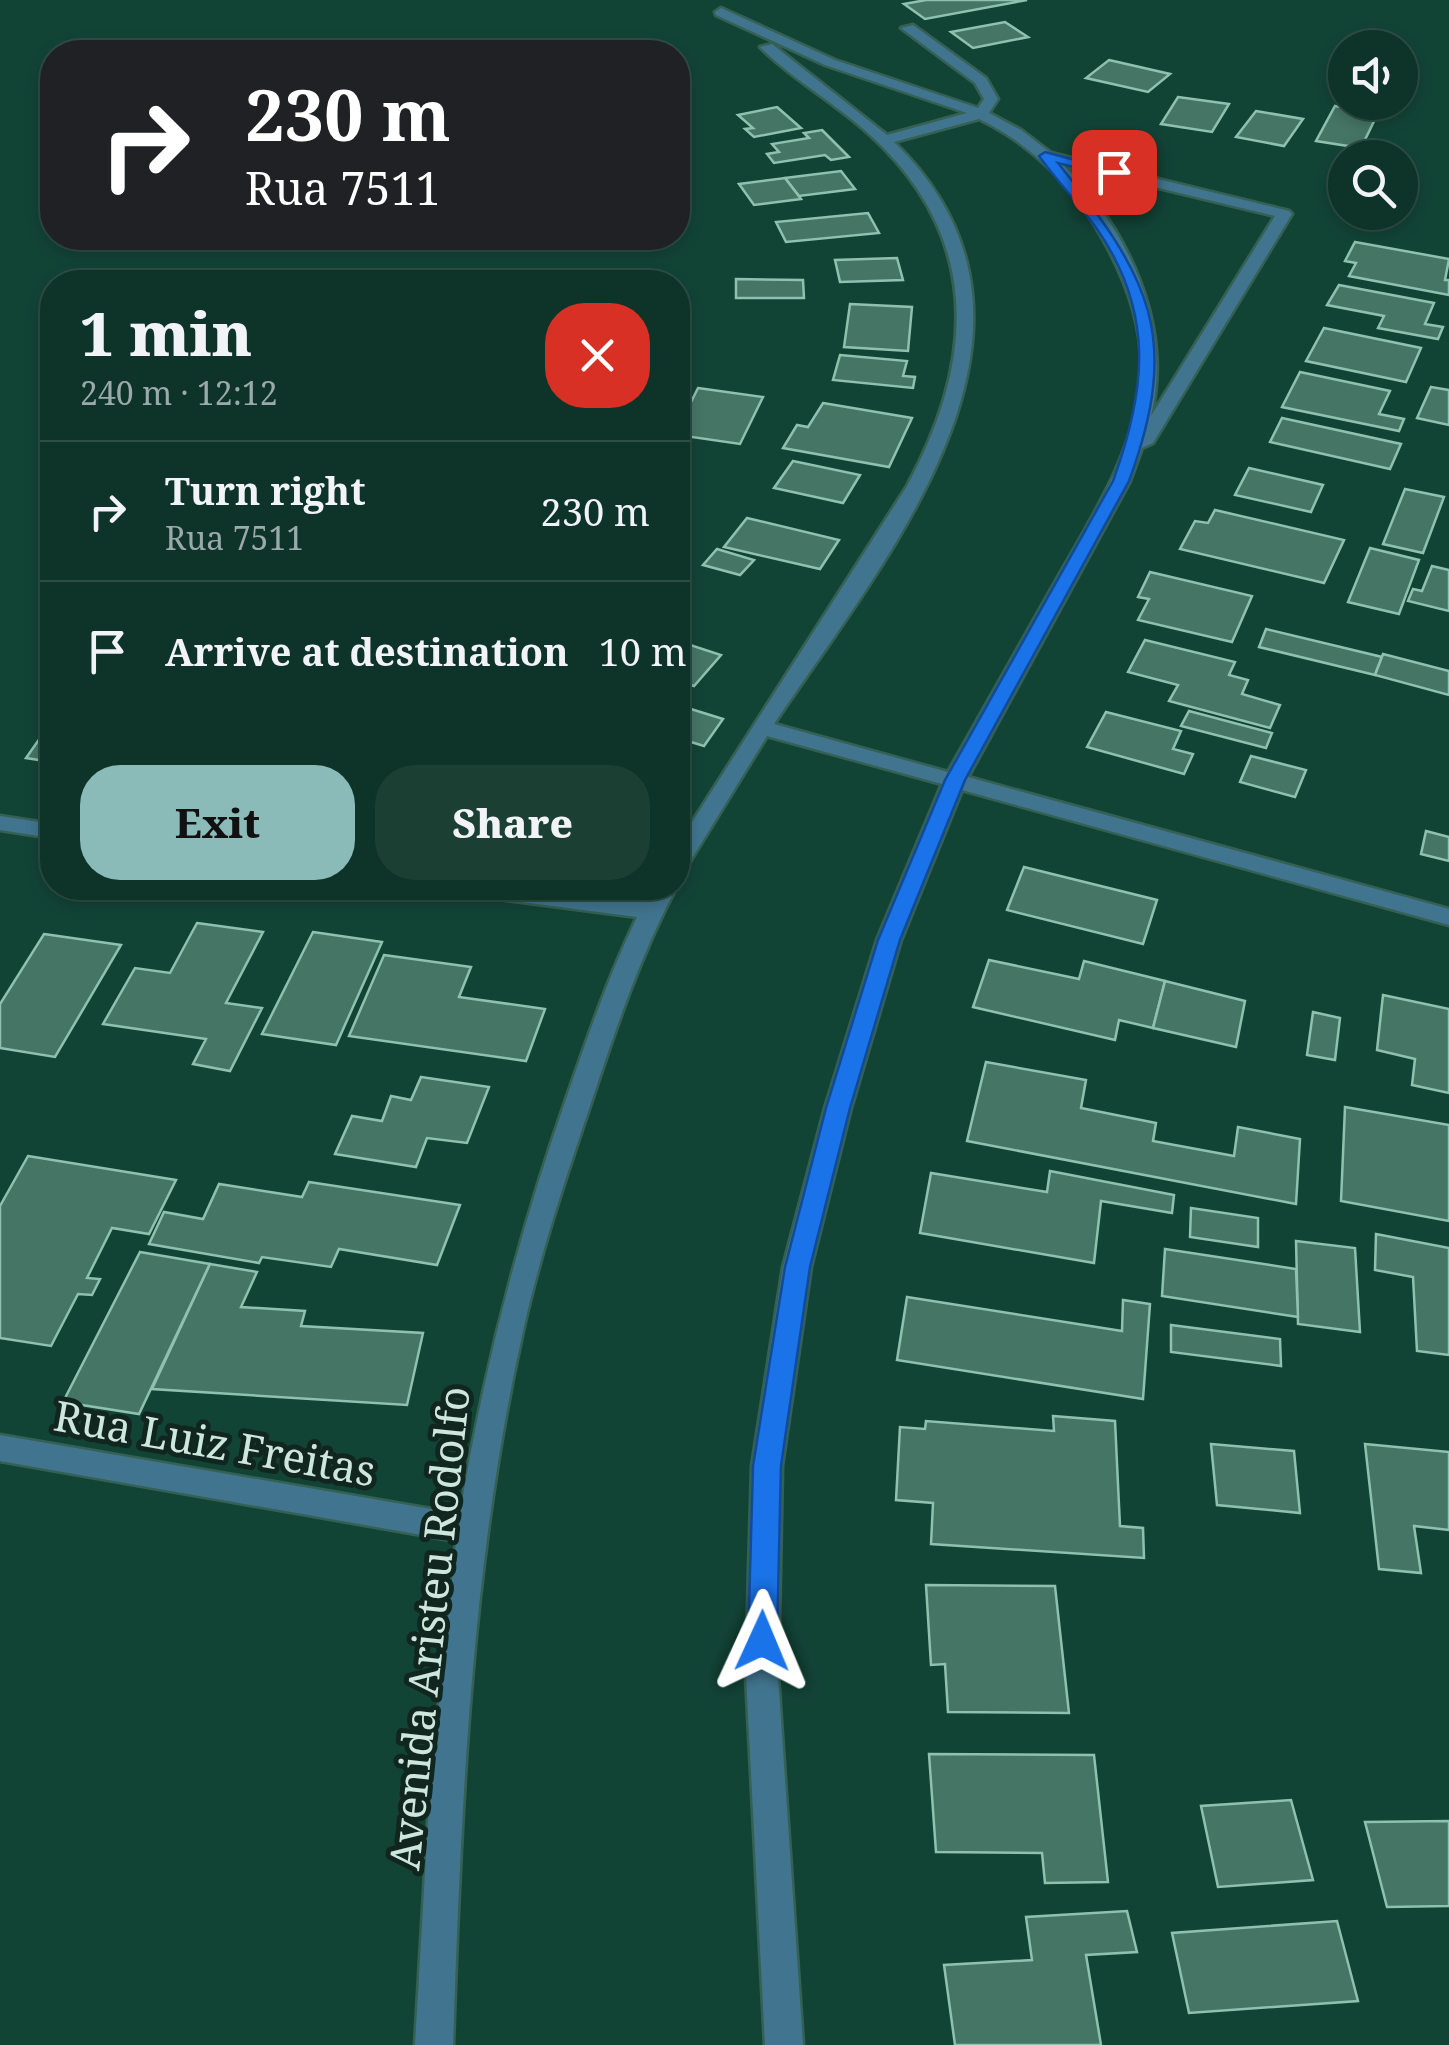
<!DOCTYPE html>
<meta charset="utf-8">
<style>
body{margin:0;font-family:"Noto Serif",serif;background:#1c3f34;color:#f1f3f6;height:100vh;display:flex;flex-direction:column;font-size:38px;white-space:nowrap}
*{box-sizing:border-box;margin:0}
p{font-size:32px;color:#9baaa8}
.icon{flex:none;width:55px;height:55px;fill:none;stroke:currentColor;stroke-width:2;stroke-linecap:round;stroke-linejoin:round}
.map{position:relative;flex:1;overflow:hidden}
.details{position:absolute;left:40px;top:270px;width:650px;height:630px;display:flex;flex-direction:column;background:#0e3328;border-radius:40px;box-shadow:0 5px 15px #0003,0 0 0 2px #2e4e45}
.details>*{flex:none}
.top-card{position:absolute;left:40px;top:40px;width:650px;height:210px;border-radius:40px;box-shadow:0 5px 15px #0003,0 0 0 2px #2e4e45;background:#202124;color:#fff;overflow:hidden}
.controls{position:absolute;left:1328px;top:30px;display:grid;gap:20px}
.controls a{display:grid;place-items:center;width:90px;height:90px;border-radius:50%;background:#0e3328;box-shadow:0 5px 15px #0003,0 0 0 2px #2e4e45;font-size:50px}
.pin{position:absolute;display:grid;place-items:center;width:85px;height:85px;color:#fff;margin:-42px;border-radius:20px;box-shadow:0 5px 15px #0006}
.me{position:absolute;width:110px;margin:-55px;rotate:1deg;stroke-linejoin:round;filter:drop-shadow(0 0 8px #0008)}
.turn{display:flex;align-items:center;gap:35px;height:210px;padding:0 40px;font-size:45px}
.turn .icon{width:130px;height:130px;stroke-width:2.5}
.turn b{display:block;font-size:70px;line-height:85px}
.round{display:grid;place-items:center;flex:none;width:105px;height:105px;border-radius:40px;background:#1c3f34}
.summary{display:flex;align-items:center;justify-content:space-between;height:170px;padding:0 40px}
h1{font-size:60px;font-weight:800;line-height:75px}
.action{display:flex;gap:20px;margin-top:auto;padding:20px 40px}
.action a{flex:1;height:115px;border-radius:40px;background:#8bbbb9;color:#111;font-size:40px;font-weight:800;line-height:115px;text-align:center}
.action a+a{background:#1c3f34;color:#f1f3f6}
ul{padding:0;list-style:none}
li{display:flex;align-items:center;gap:30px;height:140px;padding:0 40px;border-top:2px solid #2e4e45}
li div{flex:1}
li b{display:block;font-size:38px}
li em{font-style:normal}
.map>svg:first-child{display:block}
</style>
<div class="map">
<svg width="1449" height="2045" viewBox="0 0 1449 2045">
<rect width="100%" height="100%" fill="#124436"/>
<!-- building -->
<g fill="#457565" stroke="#8fc1af" stroke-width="2.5">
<path d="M 926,0 L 1027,0 L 925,19 L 904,4 Z"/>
<path d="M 1005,22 L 1028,37 L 973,48 L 951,32 Z"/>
<path d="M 1109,60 L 1170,74 L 1148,92 L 1086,78 Z"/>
<path d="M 1178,97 L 1229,104 L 1212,132 L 1161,124 Z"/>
<path d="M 1335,106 L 1378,113 L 1361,148 L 1316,141 Z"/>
<path d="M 777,107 L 801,128 L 754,137 L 745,129 L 753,128 L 738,115 Z"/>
<path d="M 1256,111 L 1303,119 L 1284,146 L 1236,137 Z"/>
<path d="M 822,130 L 849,157 L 831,160 L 825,155 L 774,163 L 767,154 L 779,152 L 772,144 L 809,138 L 804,133 Z"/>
<path d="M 841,171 L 855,189 L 799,196 L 785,178 Z"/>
<path d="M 785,178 L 801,199 L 754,205 L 739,184 Z"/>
<path d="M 868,213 L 879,233 L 786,242 L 776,222 Z"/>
<path d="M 1355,242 L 1449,259 L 1445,280 L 1449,280 L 1449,295 L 1349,276 L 1356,263 L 1345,261 Z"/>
<path d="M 897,258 L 903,280 L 840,282 L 835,260 Z"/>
<path d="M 736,279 L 803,280 L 804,298 L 736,298 Z"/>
<path d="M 1339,285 L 1434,303 L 1425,324 L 1443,327 L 1438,339 L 1378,328 L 1384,316 L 1327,305 Z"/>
<path d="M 850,304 L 912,307 L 908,351 L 844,347 Z"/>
<path d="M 1324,328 L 1421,348 L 1406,382 L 1306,361 Z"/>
<path d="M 840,355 L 907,361 L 903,376 L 915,377 L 913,388 L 833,380 Z"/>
<path d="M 1300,372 L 1390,391 L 1379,414 L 1404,419 L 1399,431 L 1282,407 Z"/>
<path d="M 1431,387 L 1449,390 L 1449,425 L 1417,418 Z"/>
<path d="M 698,388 L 763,397 L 740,444 L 678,435 L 678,428 Z"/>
<path d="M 823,403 L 912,418 L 889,467 L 783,448 L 797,425 L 808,427 Z"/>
<path d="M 1282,418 L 1401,444 L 1390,469 L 1270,442 Z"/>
<path d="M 793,461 L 860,475 L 843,503 L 774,488 Z"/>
<path d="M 1249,468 L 1323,485 L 1311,512 L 1235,495 Z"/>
<path d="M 1405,489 L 1444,497 L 1423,553 L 1383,544 Z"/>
<path d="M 1215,510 L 1344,540 L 1324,583 L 1180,549 L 1195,521 L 1208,523 Z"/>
<path d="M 747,518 L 839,540 L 820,569 L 724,547 Z"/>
<path d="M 1370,548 L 1419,560 L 1399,614 L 1348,602 Z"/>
<path d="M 717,549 L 754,560 L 740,575 L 703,565 Z"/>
<path d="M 1432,566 L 1449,570 L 1449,611 L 1408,601 L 1413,589 L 1422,591 Z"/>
<path d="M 1150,572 L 1252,596 L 1232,642 L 1138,620 L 1149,599 L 1138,597 Z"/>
<path d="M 1266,629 L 1382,657 L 1375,675 L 1259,647 Z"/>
<path d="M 1145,640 L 1235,662 L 1229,675 L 1248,680 L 1242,694 L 1280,705 L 1270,728 L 1169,701 L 1178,685 L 1128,672 Z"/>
<path d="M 678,641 L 721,655 L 694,686 L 678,681 Z"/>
<path d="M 1383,654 L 1449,671 L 1449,695 L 1375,675 Z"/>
<path d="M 678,705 L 723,719 L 704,746 L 678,738 Z"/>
<path d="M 1189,711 L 1272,733 L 1266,748 L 1181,726 Z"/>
<path d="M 1106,712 L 1181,731 L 1173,749 L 1193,754 L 1184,774 L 1087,747 Z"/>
<path d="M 52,721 L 52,762 L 26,758 Z"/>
<path d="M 1251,756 L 1306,770 L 1295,797 L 1240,782 Z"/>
<path d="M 1426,831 L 1449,837 L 1449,861 L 1421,854 Z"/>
<path d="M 1024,867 L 1157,900 L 1143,944 L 1007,910 Z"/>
<path d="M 197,923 L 263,932 L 226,1003 L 262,1008 L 230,1071 L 193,1064 L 206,1039 L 103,1024 L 135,968 L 170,973 Z"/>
<path d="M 313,932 L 382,942 L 336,1045 L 262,1034 Z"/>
<path d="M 44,934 L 121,945 L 55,1057 L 0,1048 L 0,1004 Z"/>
<path d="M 384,955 L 471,967 L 459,997 L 545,1009 L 526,1061 L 349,1036 Z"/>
<path d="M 989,960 L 1079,979 L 1084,961 L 1165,981 L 1153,1028 L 1119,1020 L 1115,1040 L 973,1007 Z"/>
<path d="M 1165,981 L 1245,1001 L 1236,1047 L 1153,1028 Z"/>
<path d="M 1383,995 L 1449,1009 L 1449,1093 L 1412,1085 L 1415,1059 L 1377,1050 Z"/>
<path d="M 1313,1012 L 1340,1018 L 1335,1060 L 1307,1055 Z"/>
<path d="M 986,1062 L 1086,1080 L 1081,1108 L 1156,1123 L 1153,1141 L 1234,1156 L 1238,1127 L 1300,1139 L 1296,1204 L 967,1141 Z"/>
<path d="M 421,1077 L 489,1087 L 467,1143 L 427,1138 L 416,1167 L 335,1154 L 352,1116 L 382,1121 L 391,1096 L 411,1100 Z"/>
<path d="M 1345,1107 L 1449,1125 L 1449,1221 L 1341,1201 Z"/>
<path d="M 28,1156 L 176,1180 L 149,1234 L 112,1228 L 87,1278 L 100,1279 L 92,1295 L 78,1294 L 51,1346 L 0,1338 L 0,1206 Z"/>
<path d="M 1050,1171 L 1174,1195 L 1172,1213 L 1101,1201 L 1094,1263 L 920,1233 L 931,1173 L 1047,1192 Z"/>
<path d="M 309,1182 L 460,1205 L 437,1265 L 339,1249 L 331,1267 L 262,1257 L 259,1263 L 149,1244 L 164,1212 L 203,1219 L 219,1184 L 302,1197 Z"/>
<path d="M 1191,1208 L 1258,1218 L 1258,1247 L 1190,1237 Z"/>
<path d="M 1376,1234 L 1449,1248 L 1449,1355 L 1417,1351 L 1413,1277 L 1375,1270 Z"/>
<path d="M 1296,1241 L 1355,1248 L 1360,1332 L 1298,1324 Z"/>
<path d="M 1165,1249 L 1296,1269 L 1298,1317 L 1162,1296 Z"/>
<path d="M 140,1252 L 210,1264 L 139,1414 L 63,1402 Z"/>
<path d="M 210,1264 L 257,1272 L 241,1307 L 305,1311 L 301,1326 L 423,1333 L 407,1405 L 152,1389 Z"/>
<path d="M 907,1297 L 1122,1331 L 1123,1300 L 1150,1304 L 1143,1399 L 897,1360 Z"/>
<path d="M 1171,1325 L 1280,1339 L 1281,1366 L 1171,1352 Z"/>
<path d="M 1053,1416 L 1115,1421 L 1120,1526 L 1143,1528 L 1144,1558 L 931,1544 L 933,1503 L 896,1500 L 900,1427 L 925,1429 L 926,1421 L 1054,1431 Z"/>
<path d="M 1211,1444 L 1294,1451 L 1300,1513 L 1217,1505 Z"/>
<path d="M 1365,1444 L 1449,1452 L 1449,1530 L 1414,1526 L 1421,1573 L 1379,1569 Z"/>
<path d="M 926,1585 L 1055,1586 L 1069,1713 L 948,1712 L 945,1664 L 931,1665 Z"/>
<path d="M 929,1754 L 1094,1755 L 1108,1882 L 1045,1883 L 1042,1853 L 936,1852 Z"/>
<path d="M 1291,1800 L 1313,1880 L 1218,1887 L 1201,1806 Z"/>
<path d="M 1449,1821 L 1449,1906 L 1387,1907 L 1365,1822 Z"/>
<path d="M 1127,1911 L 1137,1952 L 1086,1955 L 1101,2045 L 955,2045 L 944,1965 L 1032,1960 L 1026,1917 Z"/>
<path d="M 1337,1921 L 1358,2001 L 1189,2013 L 1172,1933 Z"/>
</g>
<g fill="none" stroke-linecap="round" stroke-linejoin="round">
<defs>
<g id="minor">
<path d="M 721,8 L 835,60 L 978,108 L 984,99 L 975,83 L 901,28 L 913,25 L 986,78 L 998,99 L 989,113 L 1021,130 L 1051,153 L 1289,211 L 1292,214 L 1153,443 L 1142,448 L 1130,481 L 968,777 L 1449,909 L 1449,925 L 962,790 L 901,940 L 851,1108 L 811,1267 L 782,1466 L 778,1676 L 803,2045 L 765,2045 L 746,1676 L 752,1466 L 783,1267 L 825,1108 L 877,940 L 942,784 L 767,736 L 686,868 L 678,871 L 678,844 L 907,486 C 976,359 982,236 868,133 C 834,102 792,79 760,47 L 772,44 L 887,135 L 967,113 L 825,65 L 716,15 L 715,12 ZM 979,119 C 1033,145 1074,187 1103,239 C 1126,280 1144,329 1141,377 C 1135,454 1090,520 1053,586 C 1018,648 983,710 948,772 L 774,724 C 885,558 1085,327 894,142 ZM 1063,165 L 1275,216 L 1151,416 C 1173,326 1128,228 1063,165 Z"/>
<path d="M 0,816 L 52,824 L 52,838 L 0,830 Z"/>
<path d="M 465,888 L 533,888 L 645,902 L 653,888 L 676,888 C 639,958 615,1031 590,1106 C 565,1180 540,1254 523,1331 C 471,1564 461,1806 453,2045 L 415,2045 L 430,1787 L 456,1541 L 0,1461 L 0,1435 L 460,1514 C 483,1372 518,1237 565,1102 C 587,1039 608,977 637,917 L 476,896 L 468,894 Z"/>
</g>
</defs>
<!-- minor casing -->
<use href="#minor" stroke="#346154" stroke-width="5"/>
<!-- minor -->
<use href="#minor" fill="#41758f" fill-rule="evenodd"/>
</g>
<!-- route -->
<path fill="#1a73e8" stroke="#114b97" stroke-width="2.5" d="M 1045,152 L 1120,172 L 1114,177 L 1058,163 C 1150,278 1182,336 1129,481 L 965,780 L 900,940 L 850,1108 L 810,1267 L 781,1466 L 777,1641 L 773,1651 L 762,1655 L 752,1651 L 748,1641 L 753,1466 L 785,1267 L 826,1108 L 878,940 L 945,780 L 1113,481 C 1146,391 1155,313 1097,229 C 1079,204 1057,181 1039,156 Z"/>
<g text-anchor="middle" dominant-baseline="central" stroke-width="10" stroke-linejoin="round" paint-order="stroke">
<!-- near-street labels -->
<g font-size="42" fill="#cee7de" stroke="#122620">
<text transform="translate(215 1442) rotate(10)">Rua Luiz Freitas</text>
<text transform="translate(428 1628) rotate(-84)">Avenida Aristeu Rodolfo</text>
</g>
</g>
</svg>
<div class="controls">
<a><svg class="icon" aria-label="sound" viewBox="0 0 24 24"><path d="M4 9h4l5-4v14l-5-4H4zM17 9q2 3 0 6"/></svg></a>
<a><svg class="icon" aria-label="search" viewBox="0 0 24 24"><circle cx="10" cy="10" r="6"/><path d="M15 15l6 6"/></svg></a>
</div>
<div class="pin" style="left:1114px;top:172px;background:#d93025"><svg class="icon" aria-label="arrive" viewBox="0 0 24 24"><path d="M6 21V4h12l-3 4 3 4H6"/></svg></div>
<svg class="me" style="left:762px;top:1641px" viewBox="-20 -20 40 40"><path d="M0-17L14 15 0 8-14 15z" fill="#1a73e8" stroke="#fff" stroke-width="4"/></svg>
<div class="top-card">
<div class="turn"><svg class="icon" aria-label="right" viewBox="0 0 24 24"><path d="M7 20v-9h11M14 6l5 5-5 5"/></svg><div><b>230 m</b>Rua 7511</div></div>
</div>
<section class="details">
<div class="summary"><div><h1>1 min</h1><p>240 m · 12:12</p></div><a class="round" style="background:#d93025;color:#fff"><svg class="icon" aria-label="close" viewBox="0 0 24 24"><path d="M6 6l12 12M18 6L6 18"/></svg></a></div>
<ul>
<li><svg class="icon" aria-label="right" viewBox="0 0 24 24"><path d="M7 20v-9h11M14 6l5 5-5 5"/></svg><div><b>Turn right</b><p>Rua 7511</p></div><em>230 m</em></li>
<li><svg class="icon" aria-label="arrive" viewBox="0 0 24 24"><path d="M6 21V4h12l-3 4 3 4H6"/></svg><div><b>Arrive at destination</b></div><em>10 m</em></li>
</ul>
<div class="action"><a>Exit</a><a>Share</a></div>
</section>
</div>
